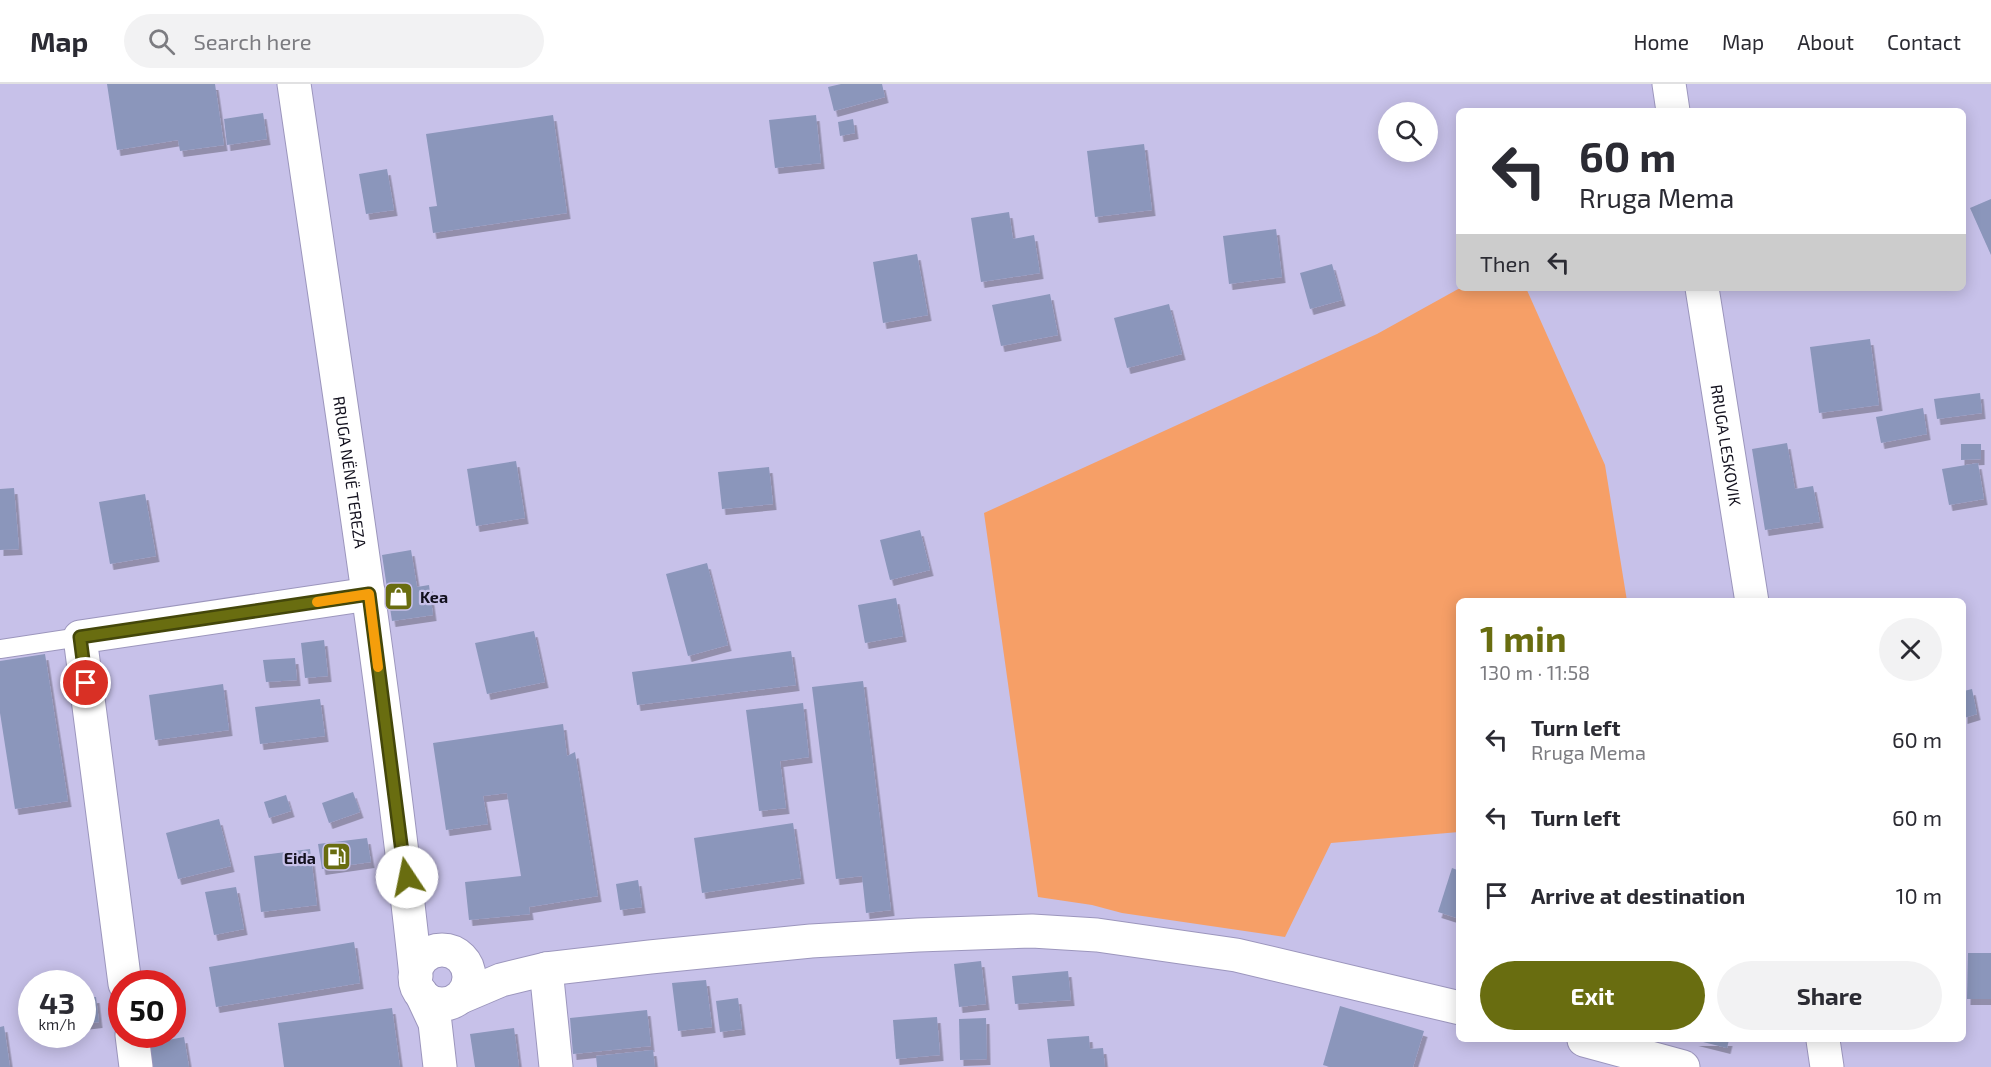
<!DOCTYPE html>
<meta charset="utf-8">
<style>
body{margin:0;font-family:"Exo 2",sans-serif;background:#f2f2f3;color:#2b2b33;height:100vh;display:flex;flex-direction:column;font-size:22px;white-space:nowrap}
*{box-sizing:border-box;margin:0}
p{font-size:20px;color:#7c7c81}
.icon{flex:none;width:33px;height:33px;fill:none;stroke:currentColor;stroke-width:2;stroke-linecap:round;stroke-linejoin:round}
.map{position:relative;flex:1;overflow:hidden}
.side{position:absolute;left:1456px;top:514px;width:510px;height:444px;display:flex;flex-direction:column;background:#fff;border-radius:9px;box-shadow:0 3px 15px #0003}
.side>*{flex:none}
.top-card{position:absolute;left:1456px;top:24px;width:510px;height:183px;border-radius:9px;box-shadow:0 3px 15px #0003;background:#fff;color:#2b2b33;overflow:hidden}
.tools{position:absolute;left:1378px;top:18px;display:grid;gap:12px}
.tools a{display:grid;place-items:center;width:60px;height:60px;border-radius:50%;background:#fff;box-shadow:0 3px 15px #0003;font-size:30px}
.speed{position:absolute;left:18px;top:886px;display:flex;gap:12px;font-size:30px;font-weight:700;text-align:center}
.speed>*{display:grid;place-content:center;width:78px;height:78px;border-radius:50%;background:#fff;box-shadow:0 3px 15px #0003;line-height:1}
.speed small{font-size:15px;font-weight:400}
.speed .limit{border:9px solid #d22;background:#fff;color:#111}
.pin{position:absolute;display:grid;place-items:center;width:51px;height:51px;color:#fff;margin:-26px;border:3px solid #fff;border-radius:50%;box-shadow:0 2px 6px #0007}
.me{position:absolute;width:66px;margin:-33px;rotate:349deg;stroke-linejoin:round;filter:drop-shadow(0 0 4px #0008)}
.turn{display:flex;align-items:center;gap:21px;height:126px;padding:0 24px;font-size:27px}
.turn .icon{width:78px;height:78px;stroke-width:2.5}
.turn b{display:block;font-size:42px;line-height:51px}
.then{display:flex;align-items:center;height:57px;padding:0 24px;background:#0003;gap:12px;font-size:22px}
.round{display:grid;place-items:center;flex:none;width:63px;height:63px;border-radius:32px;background:#f2f2f3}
.headline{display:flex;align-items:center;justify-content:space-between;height:102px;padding:0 24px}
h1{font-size:36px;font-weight:700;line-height:45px;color:#696d10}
.button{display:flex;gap:12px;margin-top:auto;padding:12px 24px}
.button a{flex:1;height:69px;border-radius:36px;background:#696d10;color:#fff;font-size:24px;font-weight:700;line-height:69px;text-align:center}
.button a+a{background:#f2f2f3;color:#2b2b33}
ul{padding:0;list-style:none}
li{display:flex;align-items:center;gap:18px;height:78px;padding:0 24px}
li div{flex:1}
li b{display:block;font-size:22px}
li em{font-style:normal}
header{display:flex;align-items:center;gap:36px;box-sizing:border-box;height:84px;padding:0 30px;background:#fff;border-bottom:2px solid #e1e1e2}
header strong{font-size:28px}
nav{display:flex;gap:33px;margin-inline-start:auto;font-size:21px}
.search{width:420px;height:54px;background:#f2f2f3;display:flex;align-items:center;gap:15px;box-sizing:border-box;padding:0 21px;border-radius:33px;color:#7c7c81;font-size:22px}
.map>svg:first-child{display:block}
</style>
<header>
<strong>Map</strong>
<div class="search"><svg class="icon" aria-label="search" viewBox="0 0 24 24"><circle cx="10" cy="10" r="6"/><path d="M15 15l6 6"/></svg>Search here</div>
<nav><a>Home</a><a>Map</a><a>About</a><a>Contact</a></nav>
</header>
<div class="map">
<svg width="1991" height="983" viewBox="0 0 1991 983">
<defs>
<filter id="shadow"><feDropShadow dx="3.5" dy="6" stdDeviation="0" flood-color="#0004"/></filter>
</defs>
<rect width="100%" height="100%" fill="#c7c1e9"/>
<!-- green -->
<path fill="#f69f67" d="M 1460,204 L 1526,204 L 1605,381 L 1627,517 L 1460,518 L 1459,748 L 1331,759 L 1285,853 L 1122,829 L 1092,821 L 1038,813 L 984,429 L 1377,250 Z"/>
<!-- building -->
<g fill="#8b96bb" filter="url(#shadow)">
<path d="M 107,0 L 215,0 L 224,61 L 180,67 L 178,56 L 117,66 Z"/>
<path d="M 841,0 L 882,0 L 885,13 L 834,27 L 828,3 Z"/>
<path d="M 263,29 L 267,55 L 227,61 L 224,35 Z"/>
<path d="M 553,31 L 567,129 L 433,149 L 429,123 L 437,122 L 426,50 Z"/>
<path d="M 816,31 L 821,79 L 775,84 L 769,36 Z"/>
<path d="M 853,35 L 855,49 L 840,52 L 838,38 Z"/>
<path d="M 1144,60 L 1152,126 L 1095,133 L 1087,67 Z"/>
<path d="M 387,85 L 394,126 L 366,130 L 359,90 Z"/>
<path d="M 1991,115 L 1991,171 L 1970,124 Z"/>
<path d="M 1009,128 L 1013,155 L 1034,151 L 1040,189 L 981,198 L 971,134 Z"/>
<path d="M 1276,145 L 1282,193 L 1229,200 L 1223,152 Z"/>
<path d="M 917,170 L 928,231 L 883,239 L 873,178 Z"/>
<path d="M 1332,180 L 1342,216 L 1310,225 L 1300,189 Z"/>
<path d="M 1050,210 L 1058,251 L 1001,262 L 992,221 Z"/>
<path d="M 1169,220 L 1182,270 L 1127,284 L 1114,234 Z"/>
<path d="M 1870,255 L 1879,321 L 1819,329 L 1810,263 Z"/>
<path d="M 1980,309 L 1982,329 L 1937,335 L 1934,315 Z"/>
<path d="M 1923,324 L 1927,350 L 1881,359 L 1876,333 Z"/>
<path d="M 1787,359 L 1795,405 L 1813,402 L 1820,438 L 1765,446 L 1752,365 Z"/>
<path d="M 1961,360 L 1981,360 L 1981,375 L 1961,376 Z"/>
<path d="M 516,377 L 525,434 L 476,442 L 467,385 Z"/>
<path d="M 1978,379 L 1984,415 L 1949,421 L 1942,385 Z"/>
<path d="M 769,383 L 773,420 L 722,425 L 718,388 Z"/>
<path d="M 14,404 L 19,465 L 0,466 L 0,405 Z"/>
<path d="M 145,410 L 156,472 L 110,480 L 99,418 Z"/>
<path d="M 920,446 L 930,486 L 890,496 L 880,456 Z"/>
<path d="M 411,466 L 417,503 L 429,501 L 433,531 L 392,537 L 382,471 Z"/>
<path d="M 707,479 L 728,561 L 688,572 L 666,490 Z"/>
<path d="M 896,514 L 903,552 L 865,559 L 858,521 Z"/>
<path d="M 534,547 L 545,598 L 487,610 L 475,559 Z"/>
<path d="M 324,556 L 328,592 L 305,594 L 301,559 Z"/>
<path d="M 791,567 L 796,601 L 637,621 L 632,588 Z"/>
<path d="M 45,570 L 68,717 L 15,725 L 0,629 L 0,577 Z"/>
<path d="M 295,574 L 297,596 L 266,598 L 263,576 Z"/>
<path d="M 863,597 L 891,826 L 866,829 L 862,792 L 836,795 L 812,603 Z"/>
<path d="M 223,600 L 229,646 L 155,656 L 149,611 Z"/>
<path d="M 1972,605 L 1977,630 L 1964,634 L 1964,607 Z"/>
<path d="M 320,615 L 325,652 L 260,660 L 255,623 Z"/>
<path d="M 803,619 L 809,673 L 780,677 L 786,724 L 759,727 L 746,626 Z"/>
<path d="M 563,640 L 567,672 L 575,668 L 598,812 L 529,823 L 530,830 L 469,836 L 465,798 L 521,792 L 507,709 L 483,712 L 488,740 L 446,746 L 433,659 Z"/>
<path d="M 353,708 L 360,728 L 329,739 L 322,719 Z"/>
<path d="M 286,711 L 291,727 L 269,734 L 264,718 Z"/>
<path d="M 219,735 L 231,782 L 178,795 L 166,749 Z"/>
<path d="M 793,739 L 801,794 L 702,809 L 694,754 Z"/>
<path d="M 367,754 L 371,778 L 322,785 L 318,760 Z"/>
<path d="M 310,765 L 317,821 L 261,828 L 254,772 Z"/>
<path d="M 1452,784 L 1460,787 L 1460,835 L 1438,828 Z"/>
<path d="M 638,796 L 642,823 L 620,826 L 616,800 Z"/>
<path d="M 236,803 L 244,845 L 214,851 L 205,808 Z"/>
<path d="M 354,858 L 360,899 L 216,923 L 209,883 Z"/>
<path d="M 1968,869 L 1991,869 L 1991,915 L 1967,915 Z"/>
<path d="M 981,877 L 986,920 L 959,923 L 954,880 Z"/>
<path d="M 1068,887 L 1071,916 L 1015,920 L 1012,892 Z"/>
<path d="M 706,896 L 712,943 L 678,947 L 672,899 Z"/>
<path d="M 96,913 L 99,938 L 82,940 L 82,914 Z"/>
<path d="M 738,914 L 742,945 L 720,948 L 716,917 Z"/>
<path d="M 1340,922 L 1424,947 L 1413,983 L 1330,983 L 1323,981 Z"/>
<path d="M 392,924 L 400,983 L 284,983 L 278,939 Z"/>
<path d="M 647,926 L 651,962 L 573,970 L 570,934 Z"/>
<path d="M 937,933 L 940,971 L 896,975 L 893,936 Z"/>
<path d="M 986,934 L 987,975 L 960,976 L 959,935 Z"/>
<path d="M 4,942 L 10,983 L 0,983 L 0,943 Z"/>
<path d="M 514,944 L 519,983 L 475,983 L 470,950 Z"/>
<path d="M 1089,952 L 1090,965 L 1103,964 L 1105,983 L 1050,983 L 1047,955 Z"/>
<path d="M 184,953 L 189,983 L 146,983 L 141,961 Z"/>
<path d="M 1695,956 L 1729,956 L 1727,964 Z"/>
<path d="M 653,966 L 655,983 L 597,983 L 596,972 Z"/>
</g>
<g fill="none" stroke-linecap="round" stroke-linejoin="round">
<defs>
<path id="lane" d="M 0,565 L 80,553"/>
<g id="street">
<path d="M 1669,0 L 1673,27"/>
<path id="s1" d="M 1702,204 L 1752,518"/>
<path d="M 546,885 L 556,983"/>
<path d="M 125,900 L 80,553 L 369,510"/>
<path d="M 132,951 L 136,983"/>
<path d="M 1823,956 L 1827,983"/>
</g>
<g id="secondary">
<path id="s2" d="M 294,0 C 337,297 384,594 416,892"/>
<circle cx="442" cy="893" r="27"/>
<path d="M 421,909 L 435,939 L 440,983"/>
<path d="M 461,913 L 501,896 L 546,885 L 650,873 L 811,857 L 918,851 L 1032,847 L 1097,851 L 1236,871 L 1460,924"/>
<path d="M 1584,956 L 1683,983"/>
</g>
</defs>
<!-- lane casing -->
<use href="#lane" stroke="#9c96bd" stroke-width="20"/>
<!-- street casing -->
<use href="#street" stroke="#9c96bd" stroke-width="35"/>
<!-- secondary casing -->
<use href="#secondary" stroke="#9c96bd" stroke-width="35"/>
<!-- lane -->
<use href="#lane" stroke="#fff" stroke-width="18"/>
<!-- street -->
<use href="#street" stroke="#fff" stroke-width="33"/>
<!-- secondary -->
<use href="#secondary" stroke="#fff" stroke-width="33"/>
</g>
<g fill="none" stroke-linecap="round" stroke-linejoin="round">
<defs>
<path id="route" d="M 86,599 L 80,553 L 369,510 L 403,776 L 407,793"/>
</defs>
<!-- route casing -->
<use href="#route" stroke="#44470a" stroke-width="15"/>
<!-- route -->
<use href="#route" stroke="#696d10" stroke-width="10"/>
<!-- slow -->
<path stroke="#f59e0b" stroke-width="10" d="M 317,518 L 369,510 L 378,583"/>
</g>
<!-- icons -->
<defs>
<symbol id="shop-square" viewBox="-11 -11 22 22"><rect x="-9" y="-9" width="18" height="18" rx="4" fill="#696d10" stroke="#c7c1e9"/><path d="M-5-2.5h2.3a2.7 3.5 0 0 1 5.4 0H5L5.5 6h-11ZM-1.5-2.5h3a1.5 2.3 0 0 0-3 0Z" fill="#fff"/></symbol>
<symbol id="fuel-square" viewBox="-11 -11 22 22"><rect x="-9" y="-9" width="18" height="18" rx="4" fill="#696d10" stroke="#c7c1e9"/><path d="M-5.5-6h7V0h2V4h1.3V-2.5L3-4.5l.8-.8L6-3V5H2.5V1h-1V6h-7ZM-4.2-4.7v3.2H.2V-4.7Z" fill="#fff"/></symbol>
</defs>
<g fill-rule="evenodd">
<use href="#shop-square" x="382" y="496" width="33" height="33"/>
<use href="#fuel-square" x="320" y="756" width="33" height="33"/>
</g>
<g text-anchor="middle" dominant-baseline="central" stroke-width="4.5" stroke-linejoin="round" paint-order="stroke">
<!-- street labels -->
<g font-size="16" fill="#12101d" stroke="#c7c1e9">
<text stroke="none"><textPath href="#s1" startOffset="159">RRUGA LESKOVIK</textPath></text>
<text stroke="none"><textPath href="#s2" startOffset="392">RRUGA NËNË TEREZA</textPath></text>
</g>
<!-- poi labels -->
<g font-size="16" font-weight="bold" fill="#12101d" stroke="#c7c1e9" text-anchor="start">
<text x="420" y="512">Kea</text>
<text x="316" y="773" text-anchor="end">Eida</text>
</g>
</g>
</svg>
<div class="tools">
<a><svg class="icon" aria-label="search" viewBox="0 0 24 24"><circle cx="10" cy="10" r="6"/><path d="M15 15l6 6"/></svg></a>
</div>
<div class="speed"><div>43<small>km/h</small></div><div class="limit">50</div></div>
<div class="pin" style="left:86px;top:599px;background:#d93025"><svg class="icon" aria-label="arrive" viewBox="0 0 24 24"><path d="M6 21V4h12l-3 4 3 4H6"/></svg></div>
<svg class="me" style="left:407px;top:793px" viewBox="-20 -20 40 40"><circle r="19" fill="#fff"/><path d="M0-13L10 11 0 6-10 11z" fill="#696d10"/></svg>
<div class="top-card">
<div class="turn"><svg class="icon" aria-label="left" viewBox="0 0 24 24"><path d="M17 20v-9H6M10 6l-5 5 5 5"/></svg><div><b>60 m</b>Rruga Mema</div></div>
<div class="then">Then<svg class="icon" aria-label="left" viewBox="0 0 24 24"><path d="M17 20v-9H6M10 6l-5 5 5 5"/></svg></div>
</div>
<section class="side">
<div class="headline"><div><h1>1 min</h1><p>130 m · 11:58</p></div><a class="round"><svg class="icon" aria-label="close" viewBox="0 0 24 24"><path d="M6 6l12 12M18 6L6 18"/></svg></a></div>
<ul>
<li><svg class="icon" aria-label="left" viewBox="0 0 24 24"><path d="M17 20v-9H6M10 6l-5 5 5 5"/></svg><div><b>Turn left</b><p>Rruga Mema</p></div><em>60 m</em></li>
<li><svg class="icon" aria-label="left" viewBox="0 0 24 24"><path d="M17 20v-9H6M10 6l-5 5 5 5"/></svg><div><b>Turn left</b></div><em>60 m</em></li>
<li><svg class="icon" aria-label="arrive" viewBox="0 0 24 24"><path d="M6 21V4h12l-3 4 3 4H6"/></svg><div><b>Arrive at destination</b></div><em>10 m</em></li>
</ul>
<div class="button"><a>Exit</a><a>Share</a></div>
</section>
</div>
